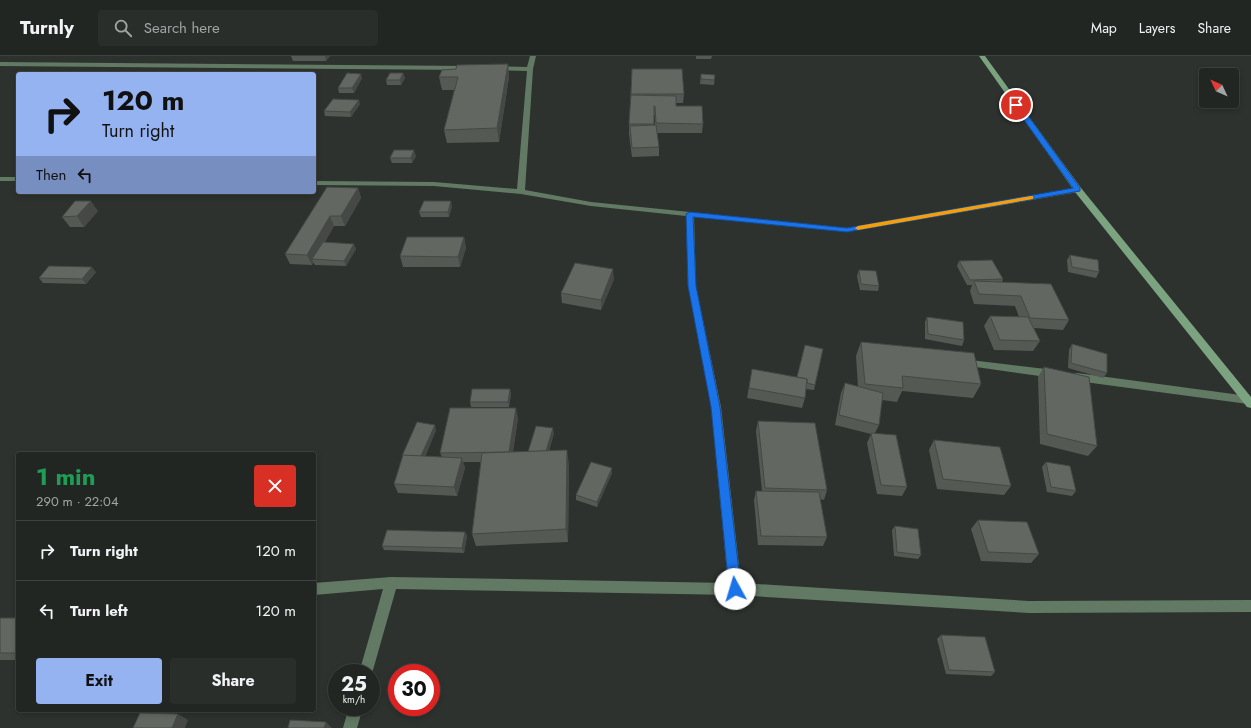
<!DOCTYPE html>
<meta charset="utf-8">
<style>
body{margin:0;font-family:Jost,sans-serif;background:#2a2e2a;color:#f1f3f6;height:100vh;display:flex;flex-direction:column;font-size:15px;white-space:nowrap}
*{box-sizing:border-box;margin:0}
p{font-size:13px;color:#a2a5a5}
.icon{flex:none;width:22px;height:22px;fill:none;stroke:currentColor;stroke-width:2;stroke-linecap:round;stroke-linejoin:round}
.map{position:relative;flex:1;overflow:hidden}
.details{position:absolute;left:16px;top:396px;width:300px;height:260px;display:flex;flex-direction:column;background:#222622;border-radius:4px;box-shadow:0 2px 6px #0003,0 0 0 1px #3f4340}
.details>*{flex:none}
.hud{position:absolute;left:16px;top:16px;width:300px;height:122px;border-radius:4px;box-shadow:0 2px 6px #0003,0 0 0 1px #3f4340;background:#95b2f1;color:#111;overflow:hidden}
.needle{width:26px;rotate:314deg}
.tools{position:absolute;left:1199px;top:12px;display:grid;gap:8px}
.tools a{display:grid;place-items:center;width:40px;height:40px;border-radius:4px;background:#222622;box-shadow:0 2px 6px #0003,0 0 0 1px #3f4340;font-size:20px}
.speed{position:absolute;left:328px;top:608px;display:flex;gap:8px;font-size:20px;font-weight:700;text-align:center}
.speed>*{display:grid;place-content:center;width:52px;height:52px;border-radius:50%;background:#222622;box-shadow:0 2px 6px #0003,0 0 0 1px #3f4340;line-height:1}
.speed small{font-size:10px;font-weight:400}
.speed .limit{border:6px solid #d22;background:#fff;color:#111}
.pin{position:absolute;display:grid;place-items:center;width:34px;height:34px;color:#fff;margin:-17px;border:2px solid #fff;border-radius:50%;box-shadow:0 1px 4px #0007}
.me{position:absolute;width:44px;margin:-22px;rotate:354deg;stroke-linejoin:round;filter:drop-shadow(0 0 3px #0008)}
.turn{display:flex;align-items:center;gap:14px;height:84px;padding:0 20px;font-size:18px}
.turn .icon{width:52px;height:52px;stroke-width:2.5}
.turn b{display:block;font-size:28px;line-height:34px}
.then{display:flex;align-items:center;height:38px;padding:0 20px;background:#0003;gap:8px;font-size:15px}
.round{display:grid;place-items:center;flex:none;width:42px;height:42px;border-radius:4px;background:#2a2e2a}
.overview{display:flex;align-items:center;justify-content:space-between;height:68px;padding:0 20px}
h1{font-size:24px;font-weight:700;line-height:30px;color:#1e9e55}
.button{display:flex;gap:8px;margin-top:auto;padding:8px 20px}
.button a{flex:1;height:46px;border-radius:4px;background:#95b2f1;color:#111;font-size:16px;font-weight:700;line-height:46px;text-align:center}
.button a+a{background:#2a2e2a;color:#f1f3f6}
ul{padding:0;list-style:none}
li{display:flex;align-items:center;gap:12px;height:60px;padding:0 20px;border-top:1px solid #3f4340}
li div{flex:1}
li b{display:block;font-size:15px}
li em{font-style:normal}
header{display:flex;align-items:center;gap:24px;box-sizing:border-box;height:56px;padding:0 20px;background:#222622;border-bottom:1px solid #3f4340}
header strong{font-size:19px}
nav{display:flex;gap:22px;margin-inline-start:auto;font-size:14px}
.search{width:280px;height:36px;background:#2a2e2a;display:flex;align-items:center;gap:10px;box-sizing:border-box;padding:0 14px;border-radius:4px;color:#a2a5a5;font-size:15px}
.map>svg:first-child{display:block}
</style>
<header>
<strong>Turnly</strong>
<div class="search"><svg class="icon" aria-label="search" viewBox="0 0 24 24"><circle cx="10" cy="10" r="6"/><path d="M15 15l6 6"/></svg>Search here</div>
<nav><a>Map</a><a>Layers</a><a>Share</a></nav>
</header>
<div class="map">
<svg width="1251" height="672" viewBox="0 0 1251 672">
<rect width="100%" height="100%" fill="#2d322e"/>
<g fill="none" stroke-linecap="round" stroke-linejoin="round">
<!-- street -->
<g fill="#627a63" fill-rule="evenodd">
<path d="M 530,0 L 536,0 L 533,13 L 525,134 L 591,146 L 847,172 L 1078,132 L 1082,134 L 1078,136 L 847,176 L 694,161 L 696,230 L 721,351 L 741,527 L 1029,545 L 1251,544 L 1251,556 L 1029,557 L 735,539 L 396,533 L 371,621 L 371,617 L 359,617 L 383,533 L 314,539 L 314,527 L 391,521 L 728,527 L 711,351 L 688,230 L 686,160 L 591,150 L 521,138 L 434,130 L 314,129 L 314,125 L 434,126 L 517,133 L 527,15 L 496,14 L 493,12 L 496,10 L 527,11 Z"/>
<path d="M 0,6 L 470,10 L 473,12 L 470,14 L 0,10 Z"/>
<rect x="0" y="121" width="18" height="4"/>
<path d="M 962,303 L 1054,314 L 1057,315 L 1059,318 L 1057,321 L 1054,322 L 962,309 L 957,306 Z"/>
<path d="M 1077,317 L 1248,340 L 1251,341 L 1251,347 L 1248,348 L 1077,325 L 1074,324 L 1072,321 L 1074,318 Z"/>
<path d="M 349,651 L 363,651 L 357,672 L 343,672 Z"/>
</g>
<!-- secondary -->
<path fill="#7ca37f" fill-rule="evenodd" d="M 979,0 L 985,0 L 1081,132 L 1251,341 L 1251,352 L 1247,351 L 1075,136 Z"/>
</g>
<!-- wall -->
<g fill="#545954" fill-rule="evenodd">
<path d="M 291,0 L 330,0 L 326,5 L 293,5 Z"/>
<path d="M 675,0 L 712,0 L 711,3 L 696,3 L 696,0 Z"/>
<path d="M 508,8 L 509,21 L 499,86 L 447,87 L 444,74 L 454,34 L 442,34 L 439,21 L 456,13 Z"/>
<path d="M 632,13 L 684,38 L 683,47 L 676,47 L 676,50 L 703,68 L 702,77 L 657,77 L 659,91 L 659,100 L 632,101 L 629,78 L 629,68 ZM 654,59 L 655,59 L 655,69 L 654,69 Z"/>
<path d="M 403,17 L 405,22 L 401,29 L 387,29 L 386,24 Z"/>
<path d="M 701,18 L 715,19 L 714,29 L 700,28 Z"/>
<path d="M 362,22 L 354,37 L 339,37 L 338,32 Z"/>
<path d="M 360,48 L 351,61 L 325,60 L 324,55 Z"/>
<path d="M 416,100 L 412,107 L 392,107 L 390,102 Z"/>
<path d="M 358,132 L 361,142 L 345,170 L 334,170 L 325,186 L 356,193 L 346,210 L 315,209 L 313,206 L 312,209 L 290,208 L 285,198 Z"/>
<path d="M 452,150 L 449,161 L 421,161 L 419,156 Z"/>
<path d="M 98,155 L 84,171 L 70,171 L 62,161 Z"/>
<path d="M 464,181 L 466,192 L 460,211 L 403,211 L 400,200 Z"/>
<path d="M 1070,199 L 1099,216 L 1096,222 L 1068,216 L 1067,204 Z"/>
<path d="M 959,205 L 1003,223 L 1002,226 L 1069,264 L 1063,274 L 1034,272 L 1040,285 L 1033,295 L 994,294 L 984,270 L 990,260 L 1019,261 L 1015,250 L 974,248 L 970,235 L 972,229 L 967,229 L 957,210 Z"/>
<path d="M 859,214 L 879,230 L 878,235 L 860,234 L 857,220 Z"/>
<path d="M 96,216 L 86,228 L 43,227 L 39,222 Z"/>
<path d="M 614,223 L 601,254 L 562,247 L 561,237 Z"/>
<path d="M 927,261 L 964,284 L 962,290 L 925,283 L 925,266 Z"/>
<path d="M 861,286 L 981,328 L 973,342 L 902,335 L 897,346 L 882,344 L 879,369 L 875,377 L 907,431 L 902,440 L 877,438 L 867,387 L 871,378 L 835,369 L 841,337 L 845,327 L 858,331 L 856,300 Z"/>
<path d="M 1072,288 L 1107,317 L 1103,322 L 1068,312 L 1069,294 Z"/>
<path d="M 1044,311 L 1097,390 L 1088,400 L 1040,388 L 1038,321 Z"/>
<path d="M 752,313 L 815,329 L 814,334 L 806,333 L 805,342 L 802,352 L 747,342 Z"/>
<path d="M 510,333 L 511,338 L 509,351 L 471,351 L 470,346 Z"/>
<path d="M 518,362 L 513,396 L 528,396 L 554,377 L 549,395 L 569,408 L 568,486 L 476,490 L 472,478 L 481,406 L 463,406 L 465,412 L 457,440 L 398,437 L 394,428 L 403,401 L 402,400 L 436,374 L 425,401 L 442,401 L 440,397 Z"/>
<path d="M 758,365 L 827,434 L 824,444 L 820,443 L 827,481 L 823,490 L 758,489 L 754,444 L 756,435 L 762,435 L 756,375 Z"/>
<path d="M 934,384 L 1011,430 L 1004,439 L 937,433 L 929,394 Z"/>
<path d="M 1046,406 L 1076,435 L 1072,440 L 1047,436 L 1042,411 Z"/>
<path d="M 612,412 L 612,417 L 597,451 L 576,444 L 576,439 Z"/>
<path d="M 978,464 L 1039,498 L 1031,507 L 981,505 L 971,473 Z"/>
<path d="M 895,470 L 921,499 L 918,503 L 894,500 L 892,474 Z"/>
<path d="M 465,476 L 467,480 L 464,497 L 384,494 L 382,490 Z"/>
<rect x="0" y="562" width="18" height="42"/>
<path d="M 941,579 L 995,616 L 991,620 L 946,618 L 937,583 Z"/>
</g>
<!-- shaded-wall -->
<g fill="#454845">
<path d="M 325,0 L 330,0 L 326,5 Z"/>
<path d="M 508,8 L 509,21 L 499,86 L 497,72 Z"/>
<path d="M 403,17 L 405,22 L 401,29 L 400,24 Z"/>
<path d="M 361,18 L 362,22 L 354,37 L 352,32 Z"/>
<path d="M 359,44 L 360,48 L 351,61 L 350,56 Z"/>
<path d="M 414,94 L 416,100 L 412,107 L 411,102 Z"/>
<path d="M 358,132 L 361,142 L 345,170 L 341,160 Z"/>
<path d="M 91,145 L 98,155 L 84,171 L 77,160 Z"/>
<path d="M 451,145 L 452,150 L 449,161 L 448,156 Z"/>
<path d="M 330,160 L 334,170 L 315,203 L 312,203 L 313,206 L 312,209 L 307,199 Z"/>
<path d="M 464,181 L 466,192 L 460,211 L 458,201 Z"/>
<path d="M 354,188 L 356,193 L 346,210 L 344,205 Z"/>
<path d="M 92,211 L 96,216 L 86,228 L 82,223 Z"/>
<path d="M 613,213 L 614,223 L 601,254 L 601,244 Z"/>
<path d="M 510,333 L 511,338 L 509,351 L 508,346 Z"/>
<path d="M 516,352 L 518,362 L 511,406 L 509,397 Z"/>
<path d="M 435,369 L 436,374 L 422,407 L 420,402 Z"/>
<path d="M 553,372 L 554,377 L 545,407 L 544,402 Z"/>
<path d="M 567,394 L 569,408 L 568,486 L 566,473 Z"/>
<path d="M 462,402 L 465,412 L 457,440 L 454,431 Z"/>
<path d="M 612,412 L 612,417 L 597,451 L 597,446 Z"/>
<path d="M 465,476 L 467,480 L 464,497 L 462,492 Z"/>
<path d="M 178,658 L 188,664 L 185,672 L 172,672 Z"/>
<path d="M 326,666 L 332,672 L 324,672 Z"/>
</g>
<!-- building -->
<g fill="#626762" stroke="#454845">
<path d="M 508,8 L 497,72 L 444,74 L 458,21 L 439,21 L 442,14 L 456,13 L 457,9 Z"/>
<path d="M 632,13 L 682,13 L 684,38 L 631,38 Z"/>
<path d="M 347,17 L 361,18 L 352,32 L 338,32 Z"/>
<path d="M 390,17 L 403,17 L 400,24 L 386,24 Z"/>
<path d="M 701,18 L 715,19 L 714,24 L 701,23 Z"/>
<path d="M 631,39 L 676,40 L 676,50 L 702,50 L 703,68 L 656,67 L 655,50 L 654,50 L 654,68 L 629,68 Z"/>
<path d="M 333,43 L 359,44 L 350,56 L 324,55 Z"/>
<path d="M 656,69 L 659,91 L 632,92 L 630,70 Z"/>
<path d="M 394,94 L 414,94 L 411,102 L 390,102 Z"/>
<path d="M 327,131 L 358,132 L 341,160 L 330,160 L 307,199 L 285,198 Z"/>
<path d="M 75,145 L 91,145 L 77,160 L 62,161 Z"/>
<path d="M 424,145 L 451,145 L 448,156 L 419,156 Z"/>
<path d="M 407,181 L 464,181 L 458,201 L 400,200 Z"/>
<path d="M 323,186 L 354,188 L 344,205 L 312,203 Z"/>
<path d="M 1070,199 L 1098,204 L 1099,216 L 1072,211 Z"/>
<path d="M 992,204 L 1003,223 L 970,224 L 959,205 Z"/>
<path d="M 575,207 L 613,213 L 601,244 L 561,237 Z"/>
<path d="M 49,210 L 92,211 L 82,223 L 39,222 Z"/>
<path d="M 859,214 L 876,215 L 879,230 L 861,228 Z"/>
<path d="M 974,225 L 1051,228 L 1069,264 L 1030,262 L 1021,240 L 979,238 Z"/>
<path d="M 990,260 L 1028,261 L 1040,285 L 1000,284 Z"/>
<path d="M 927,261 L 963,266 L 964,284 L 928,278 Z"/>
<path d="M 861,286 L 974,297 L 981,328 L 902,320 L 903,332 L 865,328 Z"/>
<path d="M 1072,288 L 1107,298 L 1107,317 L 1071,307 Z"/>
<path d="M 805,289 L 823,293 L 815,329 L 807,327 L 807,323 L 797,321 Z"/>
<path d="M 1044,311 L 1089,321 L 1097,390 L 1047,378 Z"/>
<path d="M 752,313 L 807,323 L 805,342 L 749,332 Z"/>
<path d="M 845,327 L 883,337 L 879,369 L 839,359 Z"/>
<path d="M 472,333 L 510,333 L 508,346 L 470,346 Z"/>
<path d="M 450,352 L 516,352 L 509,396 L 440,397 Z"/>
<path d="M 758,365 L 815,367 L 827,434 L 765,432 Z"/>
<path d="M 417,366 L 435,369 L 421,400 L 402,400 Z"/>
<path d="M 536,370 L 553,372 L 546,395 L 528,396 Z"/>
<path d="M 871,377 L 896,379 L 907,431 L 881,429 Z"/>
<path d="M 934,384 L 1000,391 L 1011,430 L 943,423 Z"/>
<path d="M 567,394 L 566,473 L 472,478 L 482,397 Z"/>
<path d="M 403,399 L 462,402 L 454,431 L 394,428 Z"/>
<path d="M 591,406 L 612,412 L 597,446 L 576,439 Z"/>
<path d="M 1046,406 L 1070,410 L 1076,435 L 1051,431 Z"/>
<path d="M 756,435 L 819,436 L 827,481 L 761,480 Z"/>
<path d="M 978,464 L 1027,466 L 1039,498 L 988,496 Z"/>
<path d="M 895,470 L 918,473 L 921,499 L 897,496 Z"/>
<path d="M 387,474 L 465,476 L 462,492 L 382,490 Z"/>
<rect x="0" y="562" width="18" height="35"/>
<path d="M 941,579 L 985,581 L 995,616 L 949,614 Z"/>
<path d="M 140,657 L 178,658 L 172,672 L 133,672 Z"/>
<path d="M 290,664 L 326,666 L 324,672 L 288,672 Z"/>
</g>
<!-- route -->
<path fill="#1a73e8" stroke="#114b97" d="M 1014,47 L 1019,47 L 1080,132 L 1080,135 L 847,176 L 693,161 L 696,230 L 720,351 L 741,533 L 739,536 L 735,538 L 731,536 L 729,533 L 711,351 L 688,230 L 686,158 L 690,156 L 847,172 L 1073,132 L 1014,50 Z"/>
<!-- slow -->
<path fill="#f59e0b" d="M 1031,140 L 1033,140 L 1033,143 L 858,174 L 855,172 L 858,170 Z"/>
</svg>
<div class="tools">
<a><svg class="needle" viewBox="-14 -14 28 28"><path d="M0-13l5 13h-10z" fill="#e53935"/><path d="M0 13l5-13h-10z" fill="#a2a5a5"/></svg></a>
</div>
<div class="speed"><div>25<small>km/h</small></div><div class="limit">30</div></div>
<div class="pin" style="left:1016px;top:49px;background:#d93025"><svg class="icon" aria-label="arrive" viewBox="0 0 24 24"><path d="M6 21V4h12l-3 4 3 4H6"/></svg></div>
<svg class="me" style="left:735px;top:533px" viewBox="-20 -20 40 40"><circle r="19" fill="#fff"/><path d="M0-13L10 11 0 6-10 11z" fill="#1a73e8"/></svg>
<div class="hud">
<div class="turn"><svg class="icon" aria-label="right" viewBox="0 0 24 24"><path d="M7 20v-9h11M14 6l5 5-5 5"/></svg><div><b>120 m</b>Turn right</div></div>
<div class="then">Then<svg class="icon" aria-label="left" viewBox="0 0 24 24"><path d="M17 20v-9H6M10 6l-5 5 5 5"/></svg></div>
</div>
<section class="details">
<div class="overview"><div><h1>1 min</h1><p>290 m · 22:04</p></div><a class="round" style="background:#d93025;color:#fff"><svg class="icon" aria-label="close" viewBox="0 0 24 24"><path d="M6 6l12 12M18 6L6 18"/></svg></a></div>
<ul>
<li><svg class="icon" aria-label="right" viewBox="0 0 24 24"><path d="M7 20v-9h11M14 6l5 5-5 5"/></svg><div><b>Turn right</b></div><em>120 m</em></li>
<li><svg class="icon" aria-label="left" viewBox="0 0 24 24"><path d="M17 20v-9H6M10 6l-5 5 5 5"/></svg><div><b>Turn left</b></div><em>120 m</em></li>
</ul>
<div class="button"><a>Exit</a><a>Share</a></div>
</section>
</div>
